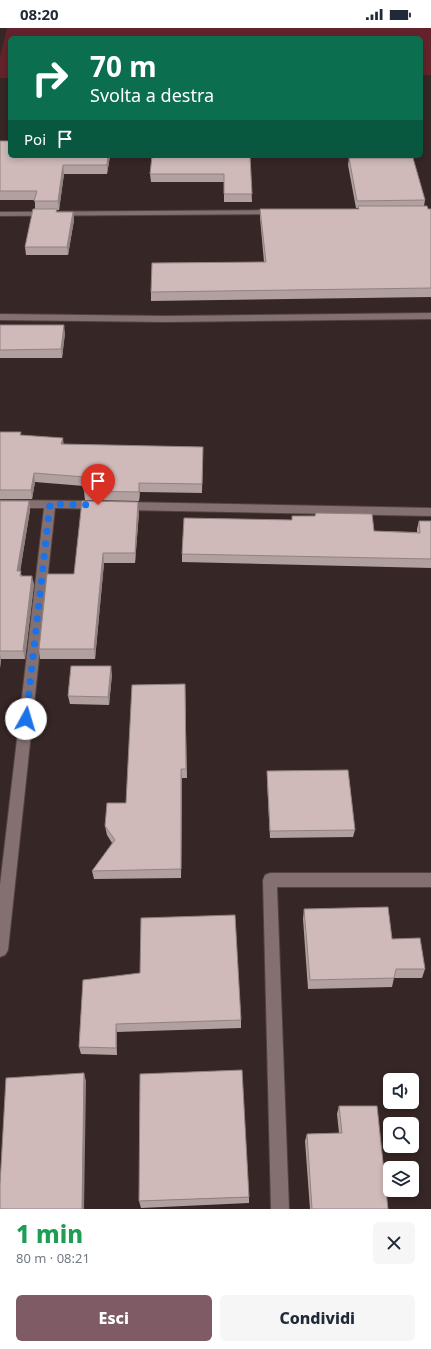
<!DOCTYPE html>
<html lang="it">
<meta charset="utf-8">
<style>
body{margin:0;font-family:"Noto Sans",sans-serif;background:#f6f6f7;color:#1f2937;height:100vh;display:flex;flex-direction:column;font-size:15px;white-space:nowrap}
*{box-sizing:border-box;margin:0}
p{font-size:13px;color:#747a83}
.icon{flex:none;width:22px;height:22px;fill:none;stroke:currentColor;stroke-width:2;stroke-linecap:round;stroke-linejoin:round}
.map{position:relative;height:1181px;overflow:hidden}
.sheet{display:flex;flex-direction:column;background:#fff;flex:1}
.sheet>*{flex:none}
.guide{position:absolute;left:8px;top:8px;width:415px;height:122px;border-radius:6px;box-shadow:0 2px 6px #0003;background:#0b6e4f;color:#fff;overflow:hidden}
.fabs{position:absolute;left:383px;top:1045px;display:grid;gap:8px}
.fabs a{display:grid;place-items:center;width:36px;height:36px;border-radius:6px;background:#fff;box-shadow:0 2px 6px #0003;font-size:20px}
.pin{position:absolute;display:grid;place-items:center;width:34px;height:34px;color:#fff;margin:-41px -17px;border-radius:50% 50% 50% 0;rotate:-45deg;box-shadow:0 0 4px #0007}
.pin .icon{rotate:45deg}
.me{position:absolute;width:44px;margin:-22px;rotate:6deg;stroke-linejoin:round;filter:drop-shadow(0 0 3px #0008)}
.turn{display:flex;align-items:center;gap:14px;height:84px;padding:0 16px;font-size:18px}
.turn .icon{width:52px;height:52px;stroke-width:2.5}
.turn b{display:block;font-size:28px;line-height:34px}
.then{display:flex;align-items:center;height:38px;padding:0 16px;background:#0003;gap:8px;font-size:15px}
.round{display:grid;place-items:center;flex:none;width:42px;height:42px;border-radius:6px;background:#f6f6f7}
.summary{display:flex;align-items:center;justify-content:space-between;height:68px;padding:0 16px}
h1{font-size:24px;font-weight:800;line-height:30px;color:#1e9e55}
.primary-button{display:flex;gap:8px;margin-top:auto;padding:8px 16px}
.primary-button a{flex:1;height:46px;border-radius:6px;background:#7f5c65;color:#fff;font-size:16px;font-weight:800;line-height:46px;text-align:center}
.primary-button a+a{background:#f6f6f7;color:#1f2937}
.status{display:flex;justify-content:space-between;align-items:center;height:28px;padding:0 20px;background:#fff;direction:ltr}
.status svg{height:11px;fill:currentColor}
.map>svg:first-child{display:block}
</style>
<div class="status"><b>08:20</b><svg viewBox="0 0 49 12"><path d="M0 12V9h3v3zM5 12V6h3v6zM10 12V3h3v9zM15 12V0h3v12zM26 1h20v11H26zM47 4h2v5h-2z"/></svg></div>
<div class="map">
<svg width="431" height="1181" viewBox="0 0 431 1181">
<rect width="100%" height="100%" fill="#362626"/>
<!-- green -->
<path fill="#64232a" d="M 7,0 L 431,0 L 431,47 L 421,47 L 421,10 L 10,10 L 10,50 L 0,50 L 0,29 Z"/>
<g fill="none" stroke-linecap="round" stroke-linejoin="round">
<defs>
<g id="minor">
<path d="M 277,182 L 280,182 L 281,184 L 280,186 L 0,188 L 0,184 Z"/>
<path d="M 431,285 L 431,291 L 166,294 L 0,292 L 0,286 L 166,288 Z"/>
<path d="M 0,472 L 97,473 L 101,474 L 102,477 L 101,480 L 97,481 L 55,480 L 8,922 L 5,927 L 0,929 L 0,857 L 44,480 L 0,480 Z"/>
<path d="M 123,474 L 431,480 L 431,488 L 123,482 L 119,481 L 118,478 L 119,475 Z"/>
<path d="M 270,845 L 431,845 L 431,859 L 277,859 L 289,1181 L 271,1181 L 263,852 L 265,847 Z"/>
</g>
</defs>
<!-- minor casing -->
<use href="#minor" stroke="#504242" stroke-width="2"/>
<!-- minor -->
<use href="#minor" fill="#847070" fill-rule="evenodd"/>
</g>
<!-- wall -->
<g fill="#b29f9f">
<path d="M 0,113 L 110,128 L 107,146 L 64,146 L 59,182 L 57,182 L 57,184 L 73,184 L 74,192 L 68,227 L 26,227 L 25,219 L 35,181 L 35,172 L 0,172 Z"/>
<path d="M 250,128 L 252,174 L 224,174 L 224,154 L 151,154 L 150,146 Z"/>
<path d="M 349,130 L 425,172 L 424,178 L 428,181 L 431,181 L 431,269 L 151,273 L 151,264 L 264,234 L 260,190 L 260,181 L 358,181 L 358,180 L 356,180 L 348,137 Z"/>
<path d="M 0,297 L 65,305 L 62,330 L 0,330 Z"/>
<path d="M 0,404 L 21,404 L 21,407 L 63,417 L 203,419 L 202,465 L 140,464 L 139,473 L 85,472 L 84,463 L 84,458 L 35,454 L 32,471 L 0,471 Z"/>
<path d="M 0,473 L 29,473 L 30,482 L 20,543 L 22,548 L 34,556 L 25,631 L 1,631 L 0,640 Z"/>
<path d="M 139,484 L 135,535 L 104,535 L 95,631 L 40,631 L 39,621 L 74,546 Z"/>
<path d="M 292,488 L 374,503 L 417,504 L 417,501 L 419,493 L 431,493 L 431,540 L 182,534 L 182,526 L 292,492 Z"/>
<path d="M 112,646 L 109,677 L 70,676 L 68,668 Z"/>
<path d="M 185,656 L 187,750 L 182,750 L 181,850 L 94,851 L 92,843 L 112,815 L 107,807 L 105,798 L 126,775 Z"/>
<path d="M 267,743 L 355,802 L 353,809 L 270,810 L 267,751 Z"/>
<path d="M 304,881 L 392,911 L 425,941 L 422,950 L 394,950 L 392,959 L 308,961 L 303,891 Z"/>
<path d="M 83,952 L 241,992 L 241,1000 L 117,1004 L 117,1027 L 81,1026 L 79,1019 Z"/>
<path d="M 339,1078 L 388,1181 L 310,1181 L 305,1113 L 307,1106 L 339,1105 L 337,1086 Z"/>
<path d="M 249,1169 L 249,1175 L 141,1180 L 139,1173 Z"/>
</g>
<!-- shaded-wall -->
<g fill="#918282">
<path d="M 108,128 L 110,128 L 107,146 L 107,137 Z"/>
<path d="M 63,137 L 64,146 L 59,182 L 58,173 Z"/>
<path d="M 73,184 L 74,192 L 68,227 L 67,219 Z"/>
<path d="M 64,297 L 65,305 L 62,330 L 61,321 Z"/>
<path d="M 63,410 L 64,419 L 61,416 Z"/>
<path d="M 34,445 L 35,454 L 32,471 L 31,462 Z"/>
<path d="M 139,455 L 140,464 L 139,473 Z"/>
<path d="M 29,473 L 30,482 L 19,551 L 17,543 Z"/>
<path d="M 138,474 L 139,484 L 135,535 L 135,525 Z"/>
<path d="M 103,525 L 104,535 L 95,631 L 94,621 Z"/>
<path d="M 32,548 L 34,556 L 25,631 L 23,623 Z"/>
<path d="M 0,626 L 1,631 L 0,640 Z"/>
<path d="M 111,638 L 112,646 L 109,677 L 108,669 Z"/>
<path d="M 181,741 L 182,750 L 181,850 Z"/>
<path d="M 116,996 L 117,1004 L 117,1027 L 116,1020 Z"/>
<path d="M 84,1045 L 86,1053 L 84,1181 L 82,1181 Z"/>
</g>
<!-- building -->
<g fill="#cfb9b9" stroke="#918282">
<path d="M 0,113 L 10,113 L 10,128 L 108,128 L 107,137 L 63,137 L 58,173 L 34,173 L 37,163 L 0,163 Z"/>
<path d="M 152,128 L 250,128 L 252,166 L 224,166 L 224,146 L 150,146 Z"/>
<path d="M 349,130 L 413,130 L 425,172 L 357,173 Z"/>
<path d="M 358,178 L 427,178 L 428,181 L 431,181 L 431,260 L 151,264 L 152,235 L 266,234 L 260,181 L 359,181 Z"/>
<path d="M 33,181 L 57,181 L 56,184 L 73,184 L 67,219 L 25,219 Z"/>
<path d="M 0,297 L 64,297 L 61,321 L 0,322 Z"/>
<path d="M 0,404 L 21,404 L 20,407 L 63,410 L 61,416 L 203,419 L 202,456 L 139,455 L 139,464 L 84,463 L 85,449 L 34,445 L 31,462 L 0,462 Z"/>
<path d="M 0,473 L 29,473 L 17,543 L 21,543 L 20,548 L 32,548 L 23,623 L 0,623 Z"/>
<path d="M 82,473 L 138,474 L 135,525 L 103,525 L 94,621 L 39,621 L 47,546 L 74,546 Z"/>
<path d="M 316,485 L 372,486 L 374,503 L 420,505 L 419,493 L 431,493 L 431,531 L 182,526 L 184,490 L 292,492 L 292,488 L 315,488 Z"/>
<path d="M 71,638 L 111,638 L 108,669 L 68,668 Z"/>
<path d="M 185,656 L 186,741 L 181,741 L 181,841 L 92,843 L 115,812 L 105,798 L 107,775 L 126,775 L 132,657 Z"/>
<path d="M 348,742 L 355,802 L 270,803 L 267,743 Z"/>
<path d="M 388,879 L 392,911 L 420,910 L 425,941 L 396,941 L 394,950 L 310,952 L 304,881 Z"/>
<path d="M 235,887 L 241,992 L 116,996 L 116,1020 L 79,1019 L 83,952 L 140,945 L 141,890 Z"/>
<path d="M 242,1042 L 249,1169 L 139,1173 L 140,1046 Z"/>
<path d="M 84,1045 L 82,1181 L 0,1181 L 0,1156 L 6,1050 Z"/>
<path d="M 339,1078 L 377,1078 L 388,1181 L 312,1181 L 307,1106 L 342,1105 Z"/>
</g>
<g fill="none" stroke-linecap="round" stroke-linejoin="round">
<!-- route -->
<path stroke="#1a73e8" stroke-width="7" stroke-dasharray="0 12.6" d="M 26,691 L 50,476 L 98,477"/>
</g>
</svg>
<div class="fabs">
<a><svg class="icon" aria-label="sound" viewBox="0 0 24 24"><path d="M4 9h4l5-4v14l-5-4H4zM17 9q2 3 0 6"/></svg></a>
<a><svg class="icon" aria-label="search" viewBox="0 0 24 24"><circle cx="10" cy="10" r="6"/><path d="M15 15l6 6"/></svg></a>
<a><svg class="icon" aria-label="layers" viewBox="0 0 24 24"><path d="M12 4l9 5-9 5-9-5zM3 14l9 5 9-5"/></svg></a>
</div>
<div class="pin" style="left:98px;top:477px;background:#d93025"><svg class="icon" aria-label="arrive" viewBox="0 0 24 24"><path d="M6 21V4h12l-3 4 3 4H6"/></svg></div>
<svg class="me" style="left:26px;top:691px" viewBox="-20 -20 40 40"><circle r="19" fill="#fff"/><path d="M0-13L10 11 0 6-10 11z" fill="#1a73e8"/></svg>
<div class="guide">
<div class="turn"><svg class="icon" aria-label="right" viewBox="0 0 24 24"><path d="M7 20v-9h11M14 6l5 5-5 5"/></svg><div><b>70 m</b>Svolta a destra</div></div>
<div class="then">Poi<svg class="icon" aria-label="arrive" viewBox="0 0 24 24"><path d="M6 21V4h12l-3 4 3 4H6"/></svg></div>
</div>
</div>
<section class="sheet">
<div class="summary"><div><h1>1 min</h1><p>80 m · 08:21</p></div><a class="round"><svg class="icon" aria-label="close" viewBox="0 0 24 24"><path d="M6 6l12 12M18 6L6 18"/></svg></a></div>
<div class="primary-button"><a>Esci</a><a>Condividi</a></div>
</section>
